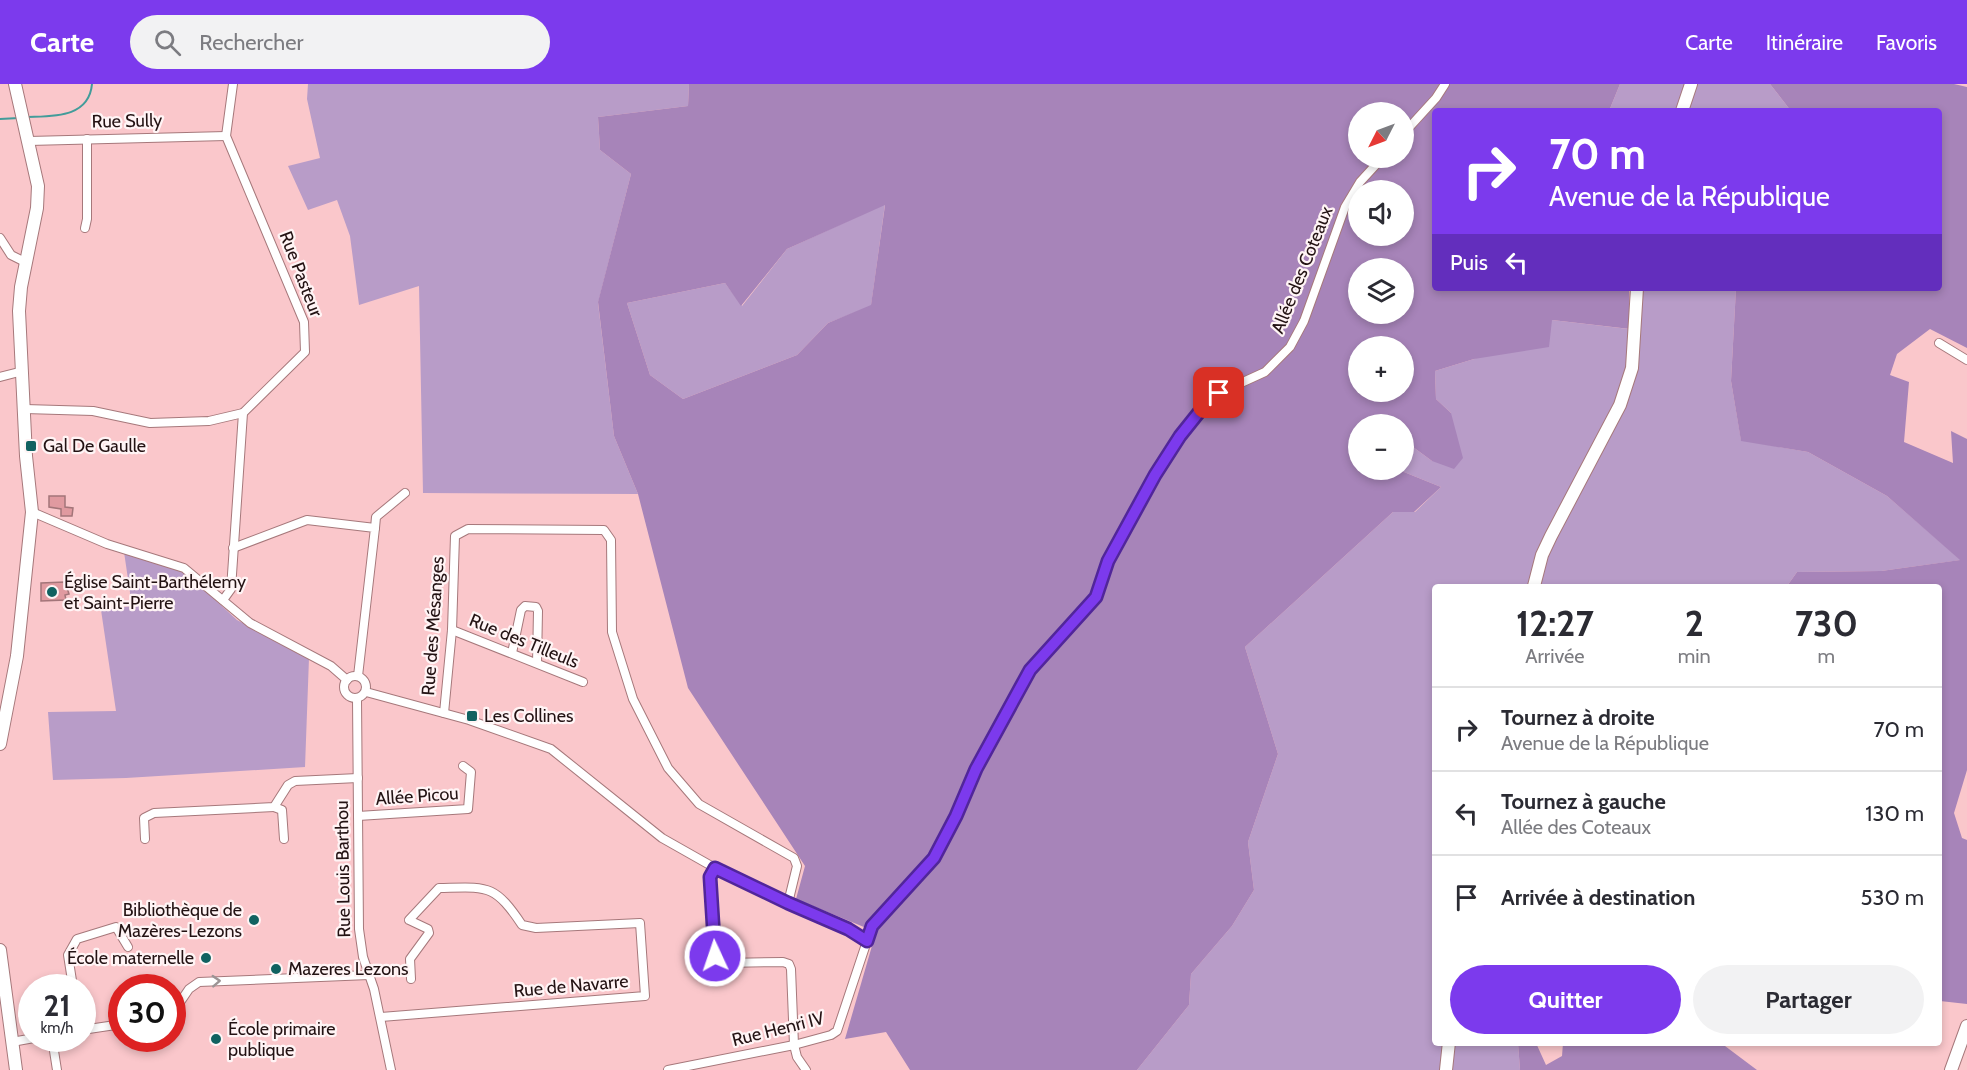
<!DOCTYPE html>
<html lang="fr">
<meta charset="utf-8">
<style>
body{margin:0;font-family:Cabin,sans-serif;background:#f2f2f3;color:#2b2b33;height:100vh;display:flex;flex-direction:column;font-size:22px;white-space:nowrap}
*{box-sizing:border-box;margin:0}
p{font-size:20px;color:#7c7c81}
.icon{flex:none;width:33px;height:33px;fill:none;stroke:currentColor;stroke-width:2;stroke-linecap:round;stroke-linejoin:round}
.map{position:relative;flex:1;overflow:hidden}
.sheet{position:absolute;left:1432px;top:500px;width:510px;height:462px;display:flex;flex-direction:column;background:#fff;border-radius:6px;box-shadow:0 3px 9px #0003}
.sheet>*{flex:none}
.guide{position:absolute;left:1432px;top:24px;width:510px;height:183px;border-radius:6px;box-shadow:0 3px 9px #0003;background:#7c3aed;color:#fff;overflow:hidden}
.needle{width:39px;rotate:228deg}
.tools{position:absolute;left:1348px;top:18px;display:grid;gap:12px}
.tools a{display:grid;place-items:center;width:66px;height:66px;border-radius:50%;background:#fff;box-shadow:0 3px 9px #0003;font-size:30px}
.speed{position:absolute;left:18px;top:890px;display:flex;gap:12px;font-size:30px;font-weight:700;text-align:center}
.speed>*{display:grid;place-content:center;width:78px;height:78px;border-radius:50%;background:#fff;box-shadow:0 3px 9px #0003;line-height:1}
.speed small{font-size:15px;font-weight:400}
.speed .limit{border:9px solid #d22;background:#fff;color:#111}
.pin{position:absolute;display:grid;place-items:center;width:51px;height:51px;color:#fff;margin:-26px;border-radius:12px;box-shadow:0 3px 9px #0006}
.me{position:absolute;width:66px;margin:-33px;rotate:357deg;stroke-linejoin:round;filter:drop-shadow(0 0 4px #0008)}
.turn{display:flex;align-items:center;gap:21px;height:126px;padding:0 18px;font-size:27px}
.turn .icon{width:78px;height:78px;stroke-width:2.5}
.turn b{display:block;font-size:42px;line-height:51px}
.then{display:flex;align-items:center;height:57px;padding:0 18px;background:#0003;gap:12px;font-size:22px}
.eta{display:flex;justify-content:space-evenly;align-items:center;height:102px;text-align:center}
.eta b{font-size:36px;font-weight:700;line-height:42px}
.cta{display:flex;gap:12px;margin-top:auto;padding:12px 18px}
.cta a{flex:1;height:69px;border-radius:36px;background:#7c3aed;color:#fff;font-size:24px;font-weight:700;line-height:69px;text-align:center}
.cta a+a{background:#f2f2f3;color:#2b2b33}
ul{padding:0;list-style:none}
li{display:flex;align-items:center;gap:18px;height:84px;padding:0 18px;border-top:2px solid #e1e1e2}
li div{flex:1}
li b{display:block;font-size:22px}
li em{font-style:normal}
header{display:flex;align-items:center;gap:36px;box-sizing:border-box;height:84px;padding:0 30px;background:#7c3aed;color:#fff}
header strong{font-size:28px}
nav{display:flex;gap:33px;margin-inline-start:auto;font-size:21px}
.search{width:420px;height:54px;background:#f2f2f3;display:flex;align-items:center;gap:15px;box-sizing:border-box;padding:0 21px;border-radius:33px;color:#7c7c81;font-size:22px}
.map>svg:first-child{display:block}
</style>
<header>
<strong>Carte</strong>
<div class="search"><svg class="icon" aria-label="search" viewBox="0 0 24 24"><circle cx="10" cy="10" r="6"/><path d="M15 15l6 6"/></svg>Rechercher</div>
<nav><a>Carte</a><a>Itinéraire</a><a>Favoris</a></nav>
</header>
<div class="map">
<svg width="1967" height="986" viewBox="0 0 1967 986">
<rect width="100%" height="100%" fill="#fac7cb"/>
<!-- green -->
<g fill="#b89cc8">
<path d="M 308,0 L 689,0 L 688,22 L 598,33 L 600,66 L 631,90 L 598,219 L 614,352 L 638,410 L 423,409 L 419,202 L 359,221 L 350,152 L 337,116 L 308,126 L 288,82 L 320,74 L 307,15 Z"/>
<path d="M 1620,0 L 1770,0 L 1791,27 L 1609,27 Z"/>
<path d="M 885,120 L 871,222 L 828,239 L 797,271 L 683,315 L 650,291 L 627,219 L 725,199 L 742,222 L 787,165 Z"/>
<path d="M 1630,204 L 1736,204 L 1731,297 L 1741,356 L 1808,368 L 1887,412 L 1961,476 L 1881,487 L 1797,488 L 1787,502 L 1436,502 L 1436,958 L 1518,959 L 1520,986 L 1137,986 L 1189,921 L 1191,890 L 1232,842 L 1254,806 L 1248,758 L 1278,670 L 1245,563 L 1393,428 L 1415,428 L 1441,403 L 1399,386 L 1404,386 L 1404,377 L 1413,363 L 1432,377 L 1451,329 L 1436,315 L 1435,287 L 1474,275 L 1552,236 L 1629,245 Z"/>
<path d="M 124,468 L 182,485 L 237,536 L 309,574 L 305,683 L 126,694 L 53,696 L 48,628 L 116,627 L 101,526 L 132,522 Z"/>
</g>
<!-- forest -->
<g fill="#a784b9" fill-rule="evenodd">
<path d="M 689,0 L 1620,0 L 1609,27 L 1436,27 L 1436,204 L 1629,204 L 1630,245 L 1552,236 L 1549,263 L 1474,275 L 1435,287 L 1436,315 L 1451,329 L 1463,374 L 1454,385 L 1432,377 L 1413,363 L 1404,377 L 1404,340 L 1359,340 L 1359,386 L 1399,386 L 1441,403 L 1414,428 L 1393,428 L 1245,563 L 1278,670 L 1248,758 L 1254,806 L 1232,842 L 1191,890 L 1189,921 L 1137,986 L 910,986 L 886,948 L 845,955 L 876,848 L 796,815 L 805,782 L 688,604 L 638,410 L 614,352 L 598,218 L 631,90 L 600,66 L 598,33 L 688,22 ZM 1359,28 L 1404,28 L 1404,74 L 1359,74 ZM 1359,106 L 1404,106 L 1404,152 L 1359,152 ZM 885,121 L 871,221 L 828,239 L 797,271 L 683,315 L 650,291 L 627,219 L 725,199 L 741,222 L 787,165 ZM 1359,184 L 1404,184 L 1404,230 L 1359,230 ZM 1359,262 L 1404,262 L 1404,308 L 1359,308 Z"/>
<path d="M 1770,0 L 1954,0 L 1967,3 L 1967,264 L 1930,245 L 1897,270 L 1890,291 L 1909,298 L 1904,358 L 1953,379 L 1951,347 L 1967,355 L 1967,686 L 1954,729 L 1962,754 L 1967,756 L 1967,920 L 1940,917 L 1940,502 L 1787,502 L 1797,488 L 1881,487 L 1960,476 L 1887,412 L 1808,368 L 1741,357 L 1731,297 L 1736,204 L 1940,204 L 1940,27 L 1791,27 Z"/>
<path d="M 1518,959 L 1536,959 L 1546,981 L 1562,972 L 1563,959 L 1721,959 L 1757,986 L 1520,986 Z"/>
</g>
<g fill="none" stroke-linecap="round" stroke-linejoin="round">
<!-- stream -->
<g stroke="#429c9a" stroke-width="2">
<path d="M 28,33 C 53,32 89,34 92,0"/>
<path d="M 0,35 L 19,34"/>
</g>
</g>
<!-- building -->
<g fill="#e09aa0" stroke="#a37579" stroke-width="1.5">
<path d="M 49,412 L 65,412 L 65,423 L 73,424 L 72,432 L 61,432 L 61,425 L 49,423 Z"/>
<path d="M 65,498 L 69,510 L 65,511 L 66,516 L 41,517 L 41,499 Z"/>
</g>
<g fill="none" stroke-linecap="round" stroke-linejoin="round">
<defs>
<g id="street">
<path d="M 1404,49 L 1436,14 L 1445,0"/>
<path d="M 29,57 L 226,52"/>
<path d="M 85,144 L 87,135 L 87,55"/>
<path d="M 0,154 L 11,171 L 25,178"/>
<path d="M 1939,259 L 1967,276"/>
<path d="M 0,293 L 23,287"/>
<path d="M 25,325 L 93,327 L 150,339 L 209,337 L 243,329"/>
<path d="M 32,428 L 107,460 L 184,484 L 250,539 L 331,582 L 347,596"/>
<path d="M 375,444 L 376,433 L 405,409"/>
<path d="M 233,464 L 307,436 L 375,444 L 358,592"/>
<path d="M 223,516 L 231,505 L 243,329 L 305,268 L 304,238 L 226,52 L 233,0"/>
<path d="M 452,546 L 583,598"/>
<path d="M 512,569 L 521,526 L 525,522 L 536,523 L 538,527 L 537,579"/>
<circle cx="355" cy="603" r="11"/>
<path d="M 366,608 L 469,636 L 551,665 L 662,754 L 715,784 L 788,819 L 848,845 L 867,857"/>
<path d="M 357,615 L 359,845 L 363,873 L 374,905 L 391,986"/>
<path d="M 444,629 L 452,546 L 455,452 L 468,445 L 604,446 L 611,456 L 612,548 L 633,615 L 668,684 L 699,720 L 794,774 L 797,782 L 788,819"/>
<path d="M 274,723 L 282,726 L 284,755"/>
<path d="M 358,732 L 468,725 L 471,688 L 463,682"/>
<path d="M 145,755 L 144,734 L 154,729 L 274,723 L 288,701 L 295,697 L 358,694"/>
<path d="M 715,784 L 710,793 L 715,872 L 723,879 L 783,878 L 789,880 L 791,885 L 794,961 L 797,973 L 806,986"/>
<path d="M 73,903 L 68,871 L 77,855 L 116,843 L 128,863"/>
<path d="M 172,930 L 189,905 L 199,898 L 369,891"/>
<path d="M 381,933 L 645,912 L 640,839 L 536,844 L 522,841 C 494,799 487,803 439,804 L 409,836 L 428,845 L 429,849 L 410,875 L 411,895"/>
<path d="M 82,946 L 122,940"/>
<path d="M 52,954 L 57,986"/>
<path d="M 12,958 L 34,954"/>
<path d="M 668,986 L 794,961 L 831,951 L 837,947 L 872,842 L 934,774 L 956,732 L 976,685 L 1030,586 L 1097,513 L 1108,477 L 1118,457 L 1180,352 L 1208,317 L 1219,309 L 1265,288 L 1290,263 L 1304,237 L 1345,123 L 1360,98 L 1382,74"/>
</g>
<g id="secondary">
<path d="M 1682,27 L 1691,0"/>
<path d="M 1534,502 L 1542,471 L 1551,452 L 1620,321 L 1632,284 L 1637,204"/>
<path d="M 0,660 L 17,572 L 32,428 L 26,372 L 19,227 L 21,203 L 37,124 L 38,102 L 15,0"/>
<path d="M 0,866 L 16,986"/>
<path d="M 1446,986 L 1449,958"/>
<path d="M 1951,986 L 1967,942"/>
</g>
</defs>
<!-- street casing -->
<use href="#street" stroke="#a6787b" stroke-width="10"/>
<!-- secondary casing -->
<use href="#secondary" stroke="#a6787b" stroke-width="14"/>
<!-- street -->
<use href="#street" stroke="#fff" stroke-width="8"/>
<!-- secondary -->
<use href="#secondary" stroke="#fff" stroke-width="12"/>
</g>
<!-- one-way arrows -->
<defs><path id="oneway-chevron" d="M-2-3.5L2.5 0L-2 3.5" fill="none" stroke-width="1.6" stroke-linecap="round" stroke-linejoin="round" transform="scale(1.5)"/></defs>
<use stroke="#9c9495" href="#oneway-chevron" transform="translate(216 897) rotate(-3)"/>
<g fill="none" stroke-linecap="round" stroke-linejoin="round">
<defs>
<path id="route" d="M 715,872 L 710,793 L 715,784 L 788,819 L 848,845 L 867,857 L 872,842 L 934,774 L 956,732 L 976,685 L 1030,586 L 1096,513 L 1108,477 L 1155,391 L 1180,352 L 1208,317 L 1219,309"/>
</defs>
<!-- route casing -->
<use href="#route" stroke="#51269a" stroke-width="15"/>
<!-- route -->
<use href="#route" stroke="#7c3aed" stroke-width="10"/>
</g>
<!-- markers -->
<g fill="#116261" stroke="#fff4f5" stroke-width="2">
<rect x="25" y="356" width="12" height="12" rx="3"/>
<circle cx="52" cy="508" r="6"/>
<rect x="466" y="626" width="12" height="12" rx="3"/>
<circle cx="254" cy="836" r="6"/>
<circle cx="206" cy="874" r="6"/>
<circle cx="276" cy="885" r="6"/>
<circle cx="216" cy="955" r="6"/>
</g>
<g text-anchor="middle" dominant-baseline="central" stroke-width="4.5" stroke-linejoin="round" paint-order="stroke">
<!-- street labels -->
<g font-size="18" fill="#231213" stroke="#fff4f5">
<text transform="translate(127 37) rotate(-1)">Rue Sully</text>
<text transform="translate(1302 186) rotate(-68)">Allée des Coteaux</text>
<text transform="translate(301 190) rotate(69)">Rue Pasteur</text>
<text transform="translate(433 542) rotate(-86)">Rue des Mésanges</text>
<text transform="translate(524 557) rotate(22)">Rue des Tilleuls</text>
<text transform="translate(417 712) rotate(-4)">Allée Picou</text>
<text transform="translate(343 785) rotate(-91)">Rue Louis Barthou</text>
<text transform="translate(571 902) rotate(-5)">Rue de Navarre</text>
<text transform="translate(778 945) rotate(-14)">Rue Henri IV</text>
</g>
<!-- poi labels -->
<g font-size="18" fill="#231213" stroke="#fff4f5" text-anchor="start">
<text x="43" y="362">Gal De Gaulle</text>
<text x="64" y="498">Église Saint-Barthélemy<tspan x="64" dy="21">et Saint-Pierre</tspan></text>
<text x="484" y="632">Les Collines</text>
<text x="242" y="826" text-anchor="end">Bibliothèque de<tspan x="242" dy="21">Mazères-Lezons</tspan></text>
<text x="194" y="874" text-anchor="end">École maternelle</text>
<text x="288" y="885">Mazeres Lezons</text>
<text x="228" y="945">École primaire<tspan x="228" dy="21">publique</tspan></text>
</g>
</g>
</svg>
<div class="tools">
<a><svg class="needle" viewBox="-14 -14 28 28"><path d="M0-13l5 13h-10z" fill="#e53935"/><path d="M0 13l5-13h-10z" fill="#7c7c81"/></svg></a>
<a><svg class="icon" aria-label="sound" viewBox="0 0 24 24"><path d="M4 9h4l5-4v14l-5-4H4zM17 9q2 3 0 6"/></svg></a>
<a><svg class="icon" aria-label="layers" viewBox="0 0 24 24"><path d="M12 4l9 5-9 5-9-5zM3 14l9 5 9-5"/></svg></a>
<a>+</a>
<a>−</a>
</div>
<div class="speed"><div>21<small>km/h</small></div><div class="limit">30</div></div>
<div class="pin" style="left:1219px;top:309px;background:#d93025"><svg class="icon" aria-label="arrive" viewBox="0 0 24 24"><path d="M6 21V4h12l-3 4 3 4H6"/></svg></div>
<svg class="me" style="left:715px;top:872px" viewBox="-20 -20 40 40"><circle r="17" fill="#7c3aed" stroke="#fff" stroke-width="3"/><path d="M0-11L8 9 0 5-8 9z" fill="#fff"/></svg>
<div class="guide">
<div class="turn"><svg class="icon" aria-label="right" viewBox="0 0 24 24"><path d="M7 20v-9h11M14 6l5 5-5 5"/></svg><div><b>70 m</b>Avenue de la République</div></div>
<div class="then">Puis<svg class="icon" aria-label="left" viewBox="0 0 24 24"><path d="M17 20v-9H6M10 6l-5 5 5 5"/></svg></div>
</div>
<section class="sheet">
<div class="eta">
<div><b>12:27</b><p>Arrivée</p></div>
<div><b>2</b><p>min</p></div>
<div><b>730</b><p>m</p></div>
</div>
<ul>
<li><svg class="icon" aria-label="right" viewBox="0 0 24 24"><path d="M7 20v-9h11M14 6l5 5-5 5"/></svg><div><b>Tournez à droite</b><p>Avenue de la République</p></div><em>70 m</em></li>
<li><svg class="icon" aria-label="left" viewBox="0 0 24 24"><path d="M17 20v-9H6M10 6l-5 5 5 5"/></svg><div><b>Tournez à gauche</b><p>Allée des Coteaux</p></div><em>130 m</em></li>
<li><svg class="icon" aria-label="arrive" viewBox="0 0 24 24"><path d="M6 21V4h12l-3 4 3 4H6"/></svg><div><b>Arrivée à destination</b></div><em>530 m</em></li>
</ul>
<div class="cta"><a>Quitter</a><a>Partager</a></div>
</section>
</div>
